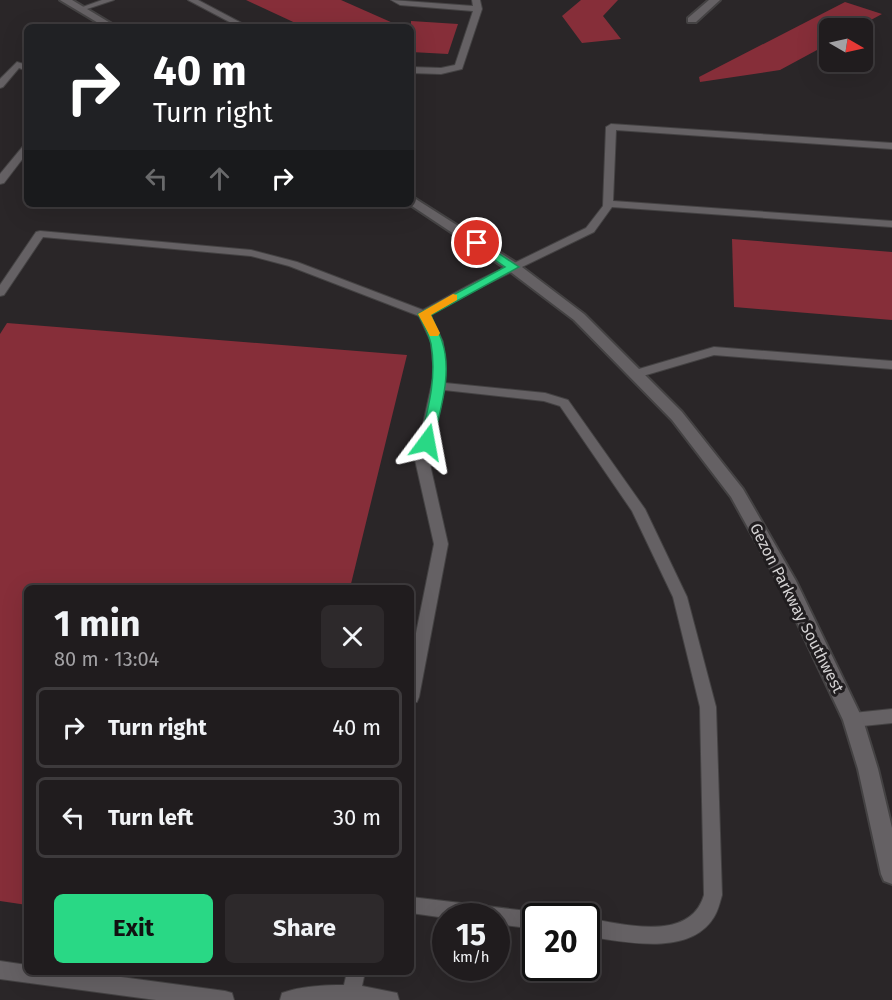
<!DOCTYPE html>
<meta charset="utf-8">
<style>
body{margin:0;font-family:"Fira Sans",sans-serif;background:#2d292b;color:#f1f3f6;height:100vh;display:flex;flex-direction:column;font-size:22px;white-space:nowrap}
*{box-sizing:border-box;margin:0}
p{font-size:20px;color:#a2a1a4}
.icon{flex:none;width:33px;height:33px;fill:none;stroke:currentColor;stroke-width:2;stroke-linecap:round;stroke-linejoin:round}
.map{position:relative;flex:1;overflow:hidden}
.drawer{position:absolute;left:24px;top:585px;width:390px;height:390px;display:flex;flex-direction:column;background:#201c1e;border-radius:9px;box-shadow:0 6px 24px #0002,0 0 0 2px #3d3a3c}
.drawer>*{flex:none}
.banner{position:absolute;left:24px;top:24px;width:390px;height:183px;border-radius:9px;box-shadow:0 6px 24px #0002,0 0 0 2px #3d3a3c;background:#202124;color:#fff;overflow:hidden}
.needle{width:39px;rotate:99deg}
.controls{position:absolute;left:819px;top:18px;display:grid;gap:12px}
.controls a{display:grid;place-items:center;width:54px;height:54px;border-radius:9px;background:#201c1e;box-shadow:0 6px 24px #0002,0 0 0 2px #3d3a3c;font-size:30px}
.speed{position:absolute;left:432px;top:903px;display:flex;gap:12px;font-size:30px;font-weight:700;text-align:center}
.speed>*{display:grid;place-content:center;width:78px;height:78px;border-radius:50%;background:#201c1e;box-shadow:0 6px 24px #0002,0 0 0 2px #3d3a3c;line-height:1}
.speed small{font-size:15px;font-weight:400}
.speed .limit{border:3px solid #111;border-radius:9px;background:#fff;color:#111}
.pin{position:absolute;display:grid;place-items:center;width:51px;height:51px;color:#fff;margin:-26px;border:3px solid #fff;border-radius:50%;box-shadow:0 2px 6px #0007}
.me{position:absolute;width:66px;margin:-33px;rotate:13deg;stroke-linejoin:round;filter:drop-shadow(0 0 4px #0008)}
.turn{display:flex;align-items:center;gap:21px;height:126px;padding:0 30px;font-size:27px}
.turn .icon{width:78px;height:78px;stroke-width:2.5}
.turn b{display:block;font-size:42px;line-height:51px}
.lanes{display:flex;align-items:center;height:57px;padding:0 30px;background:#0003;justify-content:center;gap:30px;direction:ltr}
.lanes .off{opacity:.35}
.round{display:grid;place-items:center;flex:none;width:63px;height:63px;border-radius:9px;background:#2d292b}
.overview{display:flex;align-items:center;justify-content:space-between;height:102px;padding:0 30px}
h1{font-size:36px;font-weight:700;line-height:45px}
.cta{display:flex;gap:12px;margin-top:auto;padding:12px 30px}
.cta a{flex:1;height:69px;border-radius:9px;background:#29d885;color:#111;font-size:24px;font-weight:700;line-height:69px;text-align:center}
.cta a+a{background:#2d292b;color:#f1f3f6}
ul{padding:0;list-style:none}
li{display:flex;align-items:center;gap:18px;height:81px;margin:0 12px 9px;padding:0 18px;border:3px solid #3d3a3c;border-radius:9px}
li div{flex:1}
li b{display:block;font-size:22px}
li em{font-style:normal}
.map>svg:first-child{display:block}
</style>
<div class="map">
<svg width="892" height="1000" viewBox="0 0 892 1000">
<rect width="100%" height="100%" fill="#2a2628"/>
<!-- building -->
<g fill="#862e39">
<path d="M 246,0 L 341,0 L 402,27 L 304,27 Z"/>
<path d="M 581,0 L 618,0 L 603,16 L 621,39 L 582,43 L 562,16 Z"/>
<path d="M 845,2 L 882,14 L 856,28 L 830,28 L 830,43 L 780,70 L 700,82 L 699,77 Z"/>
<path d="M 411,21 L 458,24 L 448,54 L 411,52 Z"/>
<path d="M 732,239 L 892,252 L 892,320 L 734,307 Z"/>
<path d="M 7,323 L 407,355 L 350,588 L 27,588 L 27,905 L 0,901 L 0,334 Z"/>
</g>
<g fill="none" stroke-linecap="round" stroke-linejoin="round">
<defs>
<g id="service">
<path d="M 102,0 L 114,0 L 81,11 L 77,9 Z"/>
<path d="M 188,0 L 198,0 L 249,27 L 239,27 Z"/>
<path d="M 391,0 L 473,6 L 472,0 L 480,0 L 482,9 L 462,69 L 441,74 L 411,73 L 411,67 L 441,68 L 455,65 L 473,11 L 400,5 Z"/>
<path d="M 17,62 L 27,65 L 27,71 L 19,68 L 3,87 L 0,88 L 0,79 Z"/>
<path d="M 611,124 L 892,143 L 892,149 L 616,130 L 613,201 L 892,221 L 892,227 L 612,207 L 594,232 L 483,286 L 430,315 L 443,342 L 445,383 L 545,393 L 568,400 L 645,509 L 687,597 L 716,707 L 722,895 C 720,902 718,911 714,917 C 690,957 624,942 586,936 L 586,918 C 623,924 690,943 704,895 L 700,707 L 673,597 L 632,511 L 560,406 L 544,401 L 444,390 L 429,460 L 448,544 L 419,697 L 417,702 L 411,703 L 411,658 L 434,544 L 415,460 L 434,374 L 431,342 L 419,316 L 289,266 L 251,256 L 43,237 L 4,295 L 0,296 L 0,285 L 36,232 L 40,231 L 251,250 L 297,262 L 423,310 L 475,282 L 586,228 L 603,206 L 606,127 Z"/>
<path d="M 27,144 L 27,153 L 4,183 L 0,184 L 0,174 L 24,145 Z"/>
<path d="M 714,347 L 892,361 L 892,369 L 714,355 L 636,378 L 630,374 L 632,371 Z"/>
<path d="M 892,709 L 892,723 L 853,727 L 847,725 L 845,720 L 847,715 L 853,713 Z"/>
<path d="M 411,897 L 536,912 L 543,916 L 536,916 L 536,929 L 496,924 L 496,916 L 446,918 L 411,913 Z"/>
<path d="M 0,961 L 27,965 L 27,972 L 84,972 L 225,991 L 232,993 L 234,1000 L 156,1000 L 0,979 Z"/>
<path d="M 347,972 L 365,972 L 362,986 L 397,993 L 399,1000 L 280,1000 L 282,993 C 301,986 324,985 344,985 Z"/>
</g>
<path id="minor" d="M 709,0 L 720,0 L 696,22 L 688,22 L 688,18 Z"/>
<g id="secondary">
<path d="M 60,0 L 72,0 L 117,27 L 105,27 Z"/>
<path d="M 411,196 L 518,264 L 584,314 L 682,412 L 743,489 L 796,581 L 863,720 L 878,769 L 892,828 L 892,884 L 884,881 L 881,874 L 858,769 L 843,720 L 778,582 L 731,497 L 672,420 L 574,320 L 508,270 L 409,204 L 411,204 Z"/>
</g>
</defs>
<!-- service casing -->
<use href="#service" stroke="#444243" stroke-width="2"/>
<!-- minor casing -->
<use href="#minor" stroke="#444243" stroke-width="4"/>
<!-- secondary casing -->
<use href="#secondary" stroke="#444243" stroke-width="4"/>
<!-- service -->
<use href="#service" fill="#656164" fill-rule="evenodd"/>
<!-- minor -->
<use href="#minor" fill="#656164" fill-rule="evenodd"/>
<!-- secondary -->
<use href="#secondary" fill="#656164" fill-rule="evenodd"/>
</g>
<!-- route -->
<path fill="#29d885" stroke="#1b8c56" stroke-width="1.5" d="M 477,239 L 519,267 L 431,315 C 434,324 439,332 442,341 C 453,373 440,410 433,442 L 427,446 L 420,442 C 428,409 437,378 431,344 C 429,334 423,323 418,314 L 505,267 L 474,245 L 474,240 Z"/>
<!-- slow -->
<path fill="#f59e0b" d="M 453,294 L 457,295 L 457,300 L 431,315 L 440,333 L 438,336 L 430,336 L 418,314 Z"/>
<g text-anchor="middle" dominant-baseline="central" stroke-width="6" stroke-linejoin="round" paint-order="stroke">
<!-- street labels -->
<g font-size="16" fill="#d4d2d3" stroke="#201d1f">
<text transform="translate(797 608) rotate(63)">Gezon Parkway Southwest</text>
</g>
</g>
</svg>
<div class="controls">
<a><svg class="needle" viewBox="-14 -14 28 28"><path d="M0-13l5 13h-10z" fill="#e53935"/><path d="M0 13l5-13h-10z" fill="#a2a1a4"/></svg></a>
</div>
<div class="speed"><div>15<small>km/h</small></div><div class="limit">20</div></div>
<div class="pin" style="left:477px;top:243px;background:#d93025"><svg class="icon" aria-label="arrive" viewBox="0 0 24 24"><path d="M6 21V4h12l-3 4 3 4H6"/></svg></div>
<svg class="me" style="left:427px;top:442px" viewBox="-20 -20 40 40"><path d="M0-17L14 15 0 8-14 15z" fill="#29d885" stroke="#fff" stroke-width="4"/></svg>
<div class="banner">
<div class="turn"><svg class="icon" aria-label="right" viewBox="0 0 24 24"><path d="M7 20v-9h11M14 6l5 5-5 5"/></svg><div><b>40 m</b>Turn right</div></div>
<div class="lanes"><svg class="icon off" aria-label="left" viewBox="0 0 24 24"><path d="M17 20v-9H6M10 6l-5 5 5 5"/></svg><svg class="icon off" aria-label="ahead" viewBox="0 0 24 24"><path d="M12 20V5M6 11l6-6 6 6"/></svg><svg class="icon" aria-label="right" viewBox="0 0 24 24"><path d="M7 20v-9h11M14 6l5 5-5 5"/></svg></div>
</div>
<section class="drawer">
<div class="overview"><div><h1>1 min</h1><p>80 m · 13:04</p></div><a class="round"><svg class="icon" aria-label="close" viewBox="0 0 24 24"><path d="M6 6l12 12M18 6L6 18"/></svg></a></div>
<ul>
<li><svg class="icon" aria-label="right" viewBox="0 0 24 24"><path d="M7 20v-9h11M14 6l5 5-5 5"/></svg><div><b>Turn right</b></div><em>40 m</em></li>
<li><svg class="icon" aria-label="left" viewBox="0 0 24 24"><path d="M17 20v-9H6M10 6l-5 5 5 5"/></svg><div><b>Turn left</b></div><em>30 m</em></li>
</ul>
<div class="cta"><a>Exit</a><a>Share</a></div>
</section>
</div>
